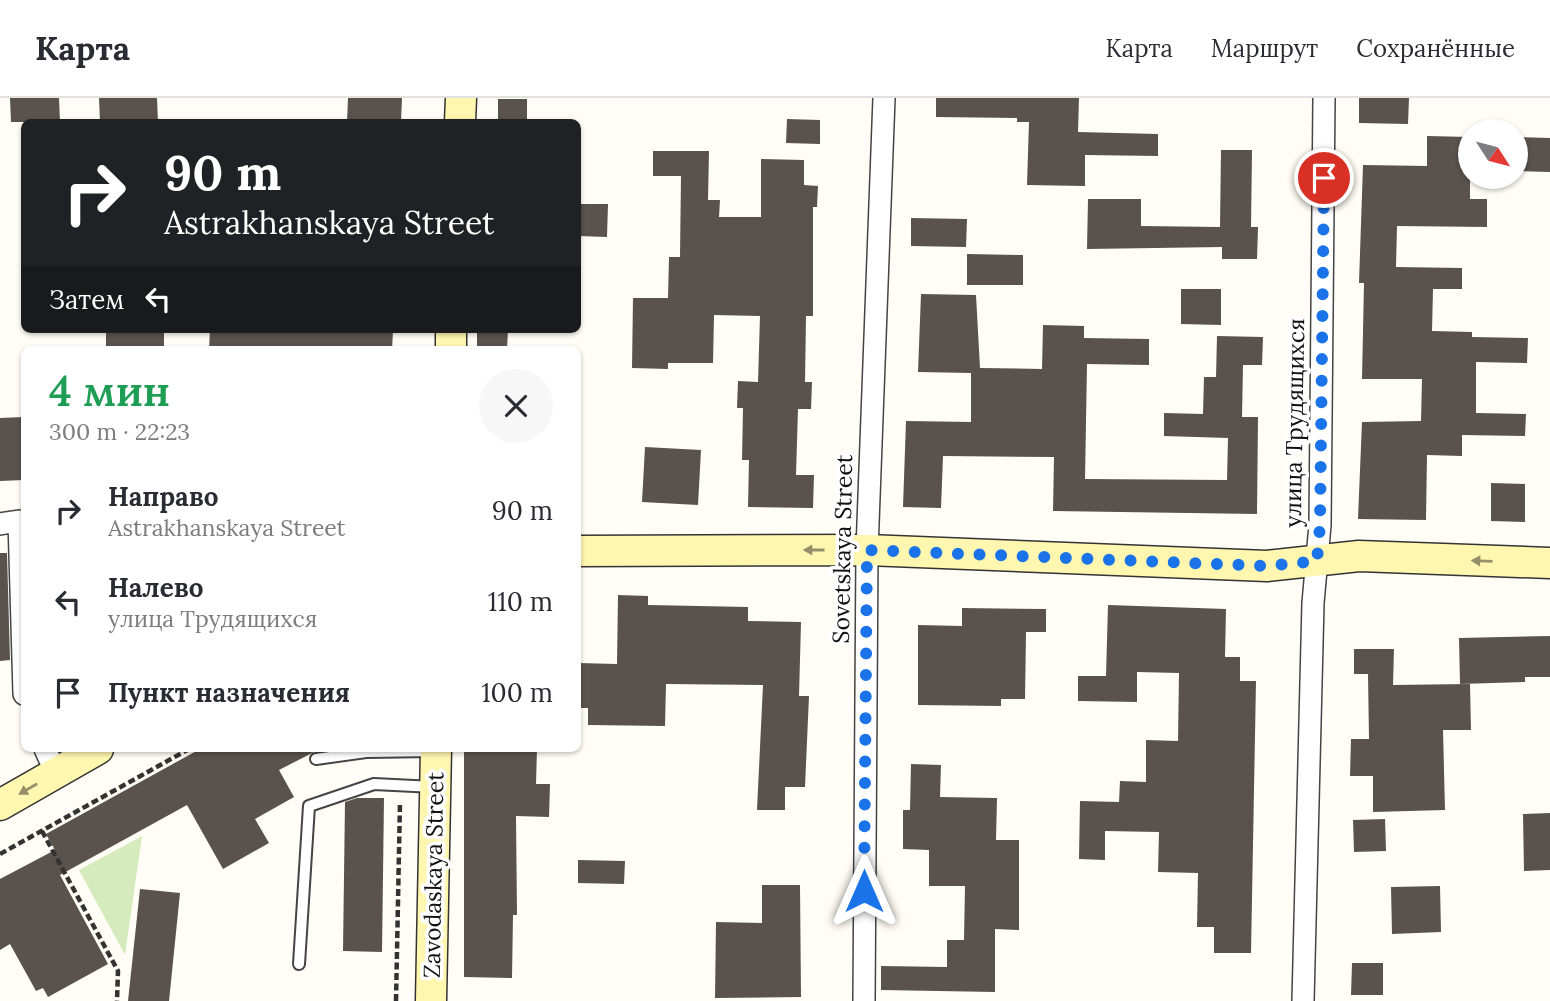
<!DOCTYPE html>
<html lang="ru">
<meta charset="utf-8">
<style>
body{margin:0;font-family:Lora,serif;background:#f7f7f7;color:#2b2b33;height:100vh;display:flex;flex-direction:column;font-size:26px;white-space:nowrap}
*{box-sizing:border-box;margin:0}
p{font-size:23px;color:#7c7c81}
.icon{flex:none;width:38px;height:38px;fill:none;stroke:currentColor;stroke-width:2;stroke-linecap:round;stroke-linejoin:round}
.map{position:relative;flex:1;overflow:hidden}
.sheet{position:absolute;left:21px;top:248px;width:560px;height:406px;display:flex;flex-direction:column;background:#fff;border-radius:10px;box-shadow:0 2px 5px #0004}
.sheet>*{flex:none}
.banner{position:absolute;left:21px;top:21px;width:560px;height:214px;border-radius:10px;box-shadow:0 2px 5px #0004;background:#202124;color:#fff;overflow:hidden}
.needle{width:46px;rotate:126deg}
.tools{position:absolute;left:1458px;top:21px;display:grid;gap:14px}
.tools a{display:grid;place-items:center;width:70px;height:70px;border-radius:50%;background:#fff;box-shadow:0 2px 5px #0004;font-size:35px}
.pin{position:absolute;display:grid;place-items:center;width:60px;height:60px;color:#fff;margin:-30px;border:4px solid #fff;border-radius:50%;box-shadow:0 2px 7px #0007}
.me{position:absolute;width:77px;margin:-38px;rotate:0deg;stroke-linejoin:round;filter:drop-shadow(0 0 5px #0008)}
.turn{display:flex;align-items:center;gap:24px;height:147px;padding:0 28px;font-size:32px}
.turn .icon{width:91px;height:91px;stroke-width:2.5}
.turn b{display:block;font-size:49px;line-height:60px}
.then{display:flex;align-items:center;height:66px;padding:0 28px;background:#0003;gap:14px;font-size:26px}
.round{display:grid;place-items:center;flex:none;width:74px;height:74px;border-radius:37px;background:#f7f7f7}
.summary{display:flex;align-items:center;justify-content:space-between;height:119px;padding:0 28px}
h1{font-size:42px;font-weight:600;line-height:52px;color:#1e9e55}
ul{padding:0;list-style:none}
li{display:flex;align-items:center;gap:21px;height:91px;padding:0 28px}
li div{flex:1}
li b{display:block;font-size:26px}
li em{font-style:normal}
header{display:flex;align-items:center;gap:42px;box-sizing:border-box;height:98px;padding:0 35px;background:#fff;border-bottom:2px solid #e1e1e2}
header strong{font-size:33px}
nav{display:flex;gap:38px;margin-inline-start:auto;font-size:24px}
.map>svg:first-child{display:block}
</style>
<header>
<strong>Карта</strong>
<nav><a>Карта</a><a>Маршрут</a><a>Сохранённые</a></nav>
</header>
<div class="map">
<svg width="1550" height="903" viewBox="0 0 1550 903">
<rect width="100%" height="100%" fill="#fffdf5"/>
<!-- green -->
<path fill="#d5ebbd" d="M 142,738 L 125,857 L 79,772 Z"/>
<!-- building -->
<g fill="#5a524d">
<path d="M 10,0 L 59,0 L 60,24 L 11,24 Z"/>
<path d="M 99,0 L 157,0 L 158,24 L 100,24 Z"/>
<path d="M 348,0 L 402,0 L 401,24 L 347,24 Z"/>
<path d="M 936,0 L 1079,0 L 1078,34 L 1158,36 L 1158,58 L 1085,57 L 1085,88 L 1027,87 L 1029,24 L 1017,24 L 1017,20 L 936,19 Z"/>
<path d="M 1359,0 L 1409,0 L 1408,26 L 1359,25 Z"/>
<rect x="498" y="1" width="29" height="23"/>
<path d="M 787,21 L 820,22 L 820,46 L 786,45 Z"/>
<path d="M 1427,38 L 1470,39 L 1470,101 L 1487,101 L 1487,129 L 1397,128 L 1396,169 L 1462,170 L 1462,191 L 1433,191 L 1432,233 L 1472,234 L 1472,239 L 1528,240 L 1527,265 L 1476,264 L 1476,315 L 1526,316 L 1525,338 L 1462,337 L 1462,358 L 1427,357 L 1426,422 L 1358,421 L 1362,324 L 1421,323 L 1422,281 L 1362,281 L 1364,185 L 1359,185 L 1363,67 L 1427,68 Z"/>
<path d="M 1516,39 L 1550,40 L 1550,74 L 1516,73 Z"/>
<path d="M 1221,52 L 1252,52 L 1251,129 L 1258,129 L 1257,161 L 1222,161 L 1222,149 L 1087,151 L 1088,101 L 1141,101 L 1141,128 L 1220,129 Z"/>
<path d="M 653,53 L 709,53 L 708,102 L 720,102 L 719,119 L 761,119 L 761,61 L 804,62 L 804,87 L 818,88 L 817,109 L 813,109 L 813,218 L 806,218 L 805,284 L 812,284 L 811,311 L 798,311 L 796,377 L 814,377 L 813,410 L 748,409 L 749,362 L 742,362 L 743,310 L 737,310 L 738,283 L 758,284 L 760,218 L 714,217 L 713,265 L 668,265 L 668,271 L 632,270 L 633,200 L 668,200 L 669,159 L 680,159 L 681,78 L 653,78 Z"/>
<path d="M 578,106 L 608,106 L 607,139 L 578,138 Z"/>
<path d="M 911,120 L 967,121 L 966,149 L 911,148 Z"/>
<path d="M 967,156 L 1023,157 L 1023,187 L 967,187 Z"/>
<path d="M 1181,191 L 1221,191 L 1221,227 L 1181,226 Z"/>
<path d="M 921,196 L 976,197 L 980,270 L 1042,271 L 1043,227 L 1084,228 L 1084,240 L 1149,241 L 1149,267 L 1087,266 L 1085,381 L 1227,382 L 1228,340 L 1164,338 L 1164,315 L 1203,316 L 1204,279 L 1216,279 L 1217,238 L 1263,239 L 1262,267 L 1243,267 L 1242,319 L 1258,319 L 1257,416 L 1053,413 L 1054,359 L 943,358 L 941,410 L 903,409 L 906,323 L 971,324 L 971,275 L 918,274 Z"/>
<rect x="106" y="231" width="58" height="21"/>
<path d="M 210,231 L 393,233 L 392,252 L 209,252 Z"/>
<path d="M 477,231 L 508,231 L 507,252 L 477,252 Z"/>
<path d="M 24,319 L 24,382 L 0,383 L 0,320 Z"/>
<path d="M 645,349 L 701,352 L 698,407 L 642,404 Z"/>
<path d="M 1491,385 L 1525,386 L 1525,424 L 1491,423 Z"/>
<path d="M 0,455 L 7,455 L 10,562 L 0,563 Z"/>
<path d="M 618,497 L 648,498 L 648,507 L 748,509 L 748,523 L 801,524 L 799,598 L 809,598 L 805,689 L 785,689 L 785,712 L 757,712 L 763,587 L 666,586 L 665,628 L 588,627 L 588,610 L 578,610 L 578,565 L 617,566 Z"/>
<path d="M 1108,507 L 1226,511 L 1225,559 L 1240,559 L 1240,583 L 1256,583 L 1251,855 L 1214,855 L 1214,829 L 1197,829 L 1198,775 L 1158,774 L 1159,734 L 1105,733 L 1105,762 L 1079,761 L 1080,703 L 1119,704 L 1120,683 L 1146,684 L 1146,642 L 1178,643 L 1179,575 L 1137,574 L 1137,604 L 1078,603 L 1078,578 L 1106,578 Z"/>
<path d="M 962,510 L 1046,511 L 1046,534 L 1026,534 L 1025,601 L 1001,601 L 1001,608 L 918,607 L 918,527 L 962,528 Z"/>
<path d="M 1550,538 L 1550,579 L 1525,579 L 1525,584 L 1460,586 L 1459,540 Z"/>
<path d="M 1354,551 L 1394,551 L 1393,587 L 1470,586 L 1471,632 L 1443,632 L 1445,712 L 1373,714 L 1373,678 L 1350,678 L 1351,641 L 1369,641 L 1368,576 L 1354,576 Z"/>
<path d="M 200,651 L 320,651 L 279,672 L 294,699 L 255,721 L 269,745 L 223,771 L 187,707 L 60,777 L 108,866 L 48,899 L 43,890 L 36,893 L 10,846 L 0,852 L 0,781 L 55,752 L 46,736 Z"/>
<path d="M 464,651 L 537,651 L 536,686 L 550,686 L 549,719 L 516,718 L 517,817 L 513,817 L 512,880 L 464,879 Z"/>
<path d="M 911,666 L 941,667 L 940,699 L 997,700 L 996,742 L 1019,742 L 1019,832 L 995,831 L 995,894 L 881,892 L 881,868 L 947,869 L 947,842 L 964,842 L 965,788 L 929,788 L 929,752 L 903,751 L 903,712 L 910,712 Z"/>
<path d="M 357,700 L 384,700 L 382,854 L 343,853 L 345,704 Z"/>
<path d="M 1550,715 L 1550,772 L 1524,773 L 1523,716 Z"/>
<path d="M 1385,721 L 1386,753 L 1354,754 L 1353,722 Z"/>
<path d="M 578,762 L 625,763 L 624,786 L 578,785 Z"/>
<path d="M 762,787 L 800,787 L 801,899 L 715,900 L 716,824 L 762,825 Z"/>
<path d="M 1440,788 L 1441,834 L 1392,836 L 1391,789 Z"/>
<path d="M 140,791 L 180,795 L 169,903 L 128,903 Z"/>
<path d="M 1352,865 L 1383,865 L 1383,897 L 1351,897 Z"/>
</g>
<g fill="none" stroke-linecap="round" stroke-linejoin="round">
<defs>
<g id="lane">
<path d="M 316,661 L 366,654 L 433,653"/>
<path d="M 299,866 L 309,708 L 374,686 L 434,689"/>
</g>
<g id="street">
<path d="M 0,426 L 19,423 L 24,596"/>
<path d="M 45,651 L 56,675"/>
<path d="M 864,903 L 867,452 L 884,0"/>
<path d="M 1303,903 L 1313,505 L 1320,427 L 1324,0"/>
</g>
<g id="secondary">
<path d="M 460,24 L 461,0"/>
<path d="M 451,252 L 451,231"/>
<path d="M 578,453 L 867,452 L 1267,468 L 1359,458 L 1550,465"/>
<path d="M 0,707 L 98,651"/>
<path d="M 431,903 L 436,651"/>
</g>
</defs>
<!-- lane casing -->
<use href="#lane" stroke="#444" stroke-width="14"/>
<!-- street casing -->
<use href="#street" stroke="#444" stroke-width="24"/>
<!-- secondary casing -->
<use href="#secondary" stroke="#333" stroke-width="33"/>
<!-- path -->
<g stroke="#333" stroke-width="4.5" stroke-dasharray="7 3.5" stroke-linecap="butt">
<path d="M 42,733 L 118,873 L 117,903"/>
<path d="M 0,756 L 189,651"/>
<path d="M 396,903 L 400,704"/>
</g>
<!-- lane -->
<use href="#lane" stroke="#fff" stroke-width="10"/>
<!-- street -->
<use href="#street" stroke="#fff" stroke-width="21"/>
<!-- secondary -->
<use href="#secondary" stroke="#fff6b0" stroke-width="30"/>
</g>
<!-- one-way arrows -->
<defs><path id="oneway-solid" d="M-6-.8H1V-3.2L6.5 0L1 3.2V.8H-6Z" transform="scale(1.75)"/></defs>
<g fill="#948f68">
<use href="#oneway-solid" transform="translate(814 452) rotate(180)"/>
<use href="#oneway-solid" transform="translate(1482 463) rotate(-178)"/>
<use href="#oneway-solid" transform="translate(28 691) rotate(150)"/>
</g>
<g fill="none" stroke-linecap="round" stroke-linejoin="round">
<!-- route -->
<path stroke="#1a73e8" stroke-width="12" stroke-dasharray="0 21.6" d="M 864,793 L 867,452 L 1267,468 L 1317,463 L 1320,427 L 1324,80"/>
</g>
<g text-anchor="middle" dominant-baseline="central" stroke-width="7" stroke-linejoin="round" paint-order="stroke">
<!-- street labels -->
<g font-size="23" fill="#111" stroke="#fff">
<text transform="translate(1294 325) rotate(-89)">улица Трудящихся</text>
<text transform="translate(842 451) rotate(-89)">Sovetskaya Street</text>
<text transform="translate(433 777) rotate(-89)">Zavodaskaya Street</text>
</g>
</g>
</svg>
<div class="tools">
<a><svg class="needle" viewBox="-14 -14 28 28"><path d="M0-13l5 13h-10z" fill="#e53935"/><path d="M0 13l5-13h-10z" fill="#7c7c81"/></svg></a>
</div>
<div class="pin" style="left:1324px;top:80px;background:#d93025"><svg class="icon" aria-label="arrive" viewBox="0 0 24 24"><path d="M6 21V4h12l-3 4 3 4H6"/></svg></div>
<svg class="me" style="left:864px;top:793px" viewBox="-20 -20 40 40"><path d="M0-17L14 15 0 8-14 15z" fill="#1a73e8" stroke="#fff" stroke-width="4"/></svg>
<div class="banner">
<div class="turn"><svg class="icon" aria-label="right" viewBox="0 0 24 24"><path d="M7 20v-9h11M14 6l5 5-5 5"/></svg><div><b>90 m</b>Astrakhanskaya Street</div></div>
<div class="then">Затем<svg class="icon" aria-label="left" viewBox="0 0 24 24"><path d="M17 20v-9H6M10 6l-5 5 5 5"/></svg></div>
</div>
<section class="sheet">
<div class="summary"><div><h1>4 мин</h1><p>300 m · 22:23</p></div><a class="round"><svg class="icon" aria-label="close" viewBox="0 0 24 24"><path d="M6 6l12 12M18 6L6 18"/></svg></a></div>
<ul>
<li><svg class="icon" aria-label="right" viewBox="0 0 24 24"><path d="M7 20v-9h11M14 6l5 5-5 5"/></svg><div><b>Направо</b><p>Astrakhanskaya Street</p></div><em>90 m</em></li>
<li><svg class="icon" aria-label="left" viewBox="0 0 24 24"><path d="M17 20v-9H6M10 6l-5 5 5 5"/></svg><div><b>Налево</b><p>улица Трудящихся</p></div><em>110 m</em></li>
<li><svg class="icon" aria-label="arrive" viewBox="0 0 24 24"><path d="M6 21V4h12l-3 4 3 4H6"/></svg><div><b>Пункт назначения</b></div><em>100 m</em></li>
</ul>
</section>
</div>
